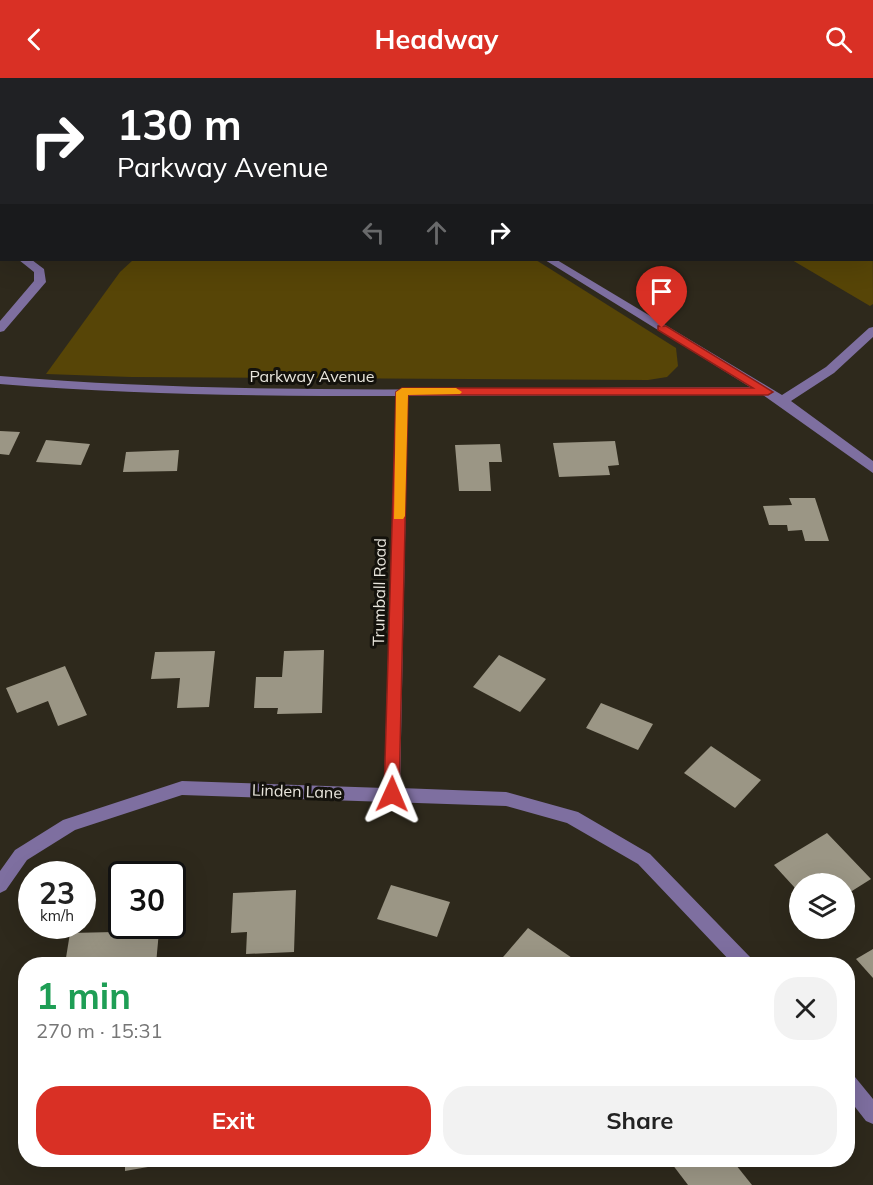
<!DOCTYPE html>
<meta charset="utf-8">
<style>
body{margin:0;font-family:Mulish,sans-serif;background:#f2f2f2;color:#222;height:100vh;display:flex;flex-direction:column;font-size:22px;white-space:nowrap}
*{box-sizing:border-box;margin:0}
p{font-size:20px;color:#767676}
.icon{flex:none;width:33px;height:33px;fill:none;stroke:currentColor;stroke-width:2;stroke-linecap:round;stroke-linejoin:round}
.map{position:relative;flex:1;overflow:hidden}
.side{position:absolute;left:18px;top:879px;width:837px;height:210px;display:flex;flex-direction:column;background:#fff;border-radius:24px;box-shadow:0 6px 24px #0002}
.side>*{flex:none}
.guide{position:absolute;left:0px;top:0px;width:873px;height:183px;box-shadow:0 6px 24px #0002;background:#202124;color:#fff;overflow:hidden}
.fabs{position:absolute;left:789px;top:795px;display:grid;gap:12px}
.fabs a{display:grid;place-items:center;width:66px;height:66px;border-radius:50%;background:#fff;box-shadow:0 6px 24px #0002;font-size:30px}
.speed{position:absolute;left:18px;top:783px;display:flex;gap:12px;font-size:30px;font-weight:700;text-align:center}
.speed>*{display:grid;place-content:center;width:78px;height:78px;border-radius:50%;background:#fff;box-shadow:0 6px 24px #0002;line-height:1}
.speed small{font-size:15px;font-weight:400}
.speed .limit{border:3px solid #111;border-radius:9px;background:#fff;color:#111}
.pin{position:absolute;display:grid;place-items:center;width:51px;height:51px;color:#fff;margin:-62px -26px;border-radius:50% 50% 50% 0;rotate:-45deg;box-shadow:0 0 6px #0007}
.pin .icon{rotate:45deg}
.me{position:absolute;width:66px;margin:-33px;rotate:1deg;stroke-linejoin:round;filter:drop-shadow(0 0 4px #0008)}
.turn{display:flex;align-items:center;gap:21px;height:126px;padding:0 18px;font-size:27px}
.turn .icon{width:78px;height:78px;stroke-width:2.5}
.turn b{display:block;font-size:42px;line-height:51px}
.lanes{display:flex;align-items:center;height:57px;padding:0 18px;background:#0003;justify-content:center;gap:30px;direction:ltr}
.lanes .off{opacity:.35}
.round{display:grid;place-items:center;flex:none;width:63px;height:63px;border-radius:24px;background:#f2f2f2}
.headline{display:flex;align-items:center;justify-content:space-between;height:102px;padding:0 18px}
h1{font-size:36px;font-weight:700;line-height:45px;color:#1e9e55}
.primary-button{display:flex;gap:12px;margin-top:auto;padding:12px 18px}
.primary-button a{flex:1;height:69px;border-radius:24px;background:#d93025;color:#fff;font-size:24px;font-weight:700;line-height:69px;text-align:center}
.primary-button a+a{background:#f2f2f2;color:#222}
header{display:flex;justify-content:space-between;align-items:center;height:78px;padding:0 18px;background:#d93025;color:#fff;font-size:27px;font-weight:700}
.map>svg:first-child{display:block}
</style>
<header><svg class="icon" aria-label="back" viewBox="0 0 24 24"><path d="M15 5l-7 7 7 7"/></svg>Headway<svg class="icon" aria-label="search" viewBox="0 0 24 24"><circle cx="10" cy="10" r="6"/><path d="M15 15l6 6"/></svg></header>
<div class="map">
<svg width="873" height="1107" viewBox="0 0 873 1107">
<rect width="100%" height="100%" fill="#2e291c"/>
<!-- green -->
<g fill="#574507">
<path d="M 488,0 L 862,0 L 862,1 L 490,2 Z"/>
<path d="M 872,26 L 873,226 L 870,228 L 792,182 L 872,182 Z"/>
<path d="M 133,182 L 536,182 L 676,270 L 678,288 L 667,299 L 648,302 L 131,299 L 46,296 L 120,194 Z"/>
</g>
<!-- building -->
<g fill="#9b9685">
<path d="M 0,353 L 20,354 L 9,377 L 0,376 Z"/>
<path d="M 46,362 L 90,366 L 81,387 L 36,384 Z"/>
<path d="M 615,363 L 619,387 L 608,388 L 610,397 L 559,399 L 553,365 Z"/>
<path d="M 500,366 L 502,384 L 489,384 L 491,413 L 459,413 L 455,367 Z"/>
<path d="M 179,372 L 177,393 L 123,394 L 126,374 Z"/>
<path d="M 789,420 L 815,420 L 829,463 L 805,463 L 802,452 L 788,453 L 787,447 L 769,447 L 763,428 L 792,427 Z"/>
<path d="M 324,572 L 322,635 L 277,636 L 278,630 L 254,630 L 256,599 L 282,599 L 284,573 Z"/>
<path d="M 215,573 L 209,629 L 177,630 L 180,600 L 151,601 L 155,574 Z"/>
<path d="M 499,577 L 546,601 L 520,634 L 473,609 Z"/>
<path d="M 65,588 L 87,637 L 58,648 L 48,623 L 17,635 L 6,610 Z"/>
<path d="M 601,625 L 653,646 L 638,672 L 586,650 Z"/>
<path d="M 711,668 L 761,702 L 735,730 L 684,695 Z"/>
<path d="M 827,755 L 871,801 L 844,818 L 844,806 L 830,806 L 820,795 L 795,810 L 774,787 Z"/>
<path d="M 391,807 L 450,824 L 437,859 L 377,841 Z"/>
<path d="M 296,812 L 294,874 L 246,876 L 247,854 L 231,855 L 233,815 Z"/>
<path d="M 528,850 L 581,886 L 497,886 Z"/>
<path d="M 159,853 L 156,886 L 65,886 L 70,855 Z"/>
<path d="M 873,871 L 873,900 L 856,881 Z"/>
<path d="M 125,1082 L 171,1082 L 171,1085 L 125,1093 Z"/>
<path d="M 669,1082 L 732,1082 L 752,1107 L 688,1107 Z"/>
</g>
<g fill="none" stroke-linecap="round" stroke-linejoin="round">
<!-- minor -->
<g fill="#7e6fa0" fill-rule="evenodd">
<path d="M 252,0 L 262,0 L 263,2 L 253,2 Z"/>
<path d="M 747,0 L 757,0 L 746,2 Z"/>
<rect x="0" y="29" width="2" height="6"/>
<rect x="0" y="159" width="2" height="7"/>
<path d="M 19,182 L 32,182 L 44,191 L 46,204 L 4,253 L 0,254 L 0,243 L 34,203 L 34,194 Z"/>
<path d="M 545,182 L 557,182 L 782,317 L 826,289 L 869,250 L 873,249 L 873,259 L 834,295 L 791,323 L 873,383 L 873,395 L 763,317 L 408,318 L 400,710 L 506,714 L 578,734 L 650,776 L 751,880 L 754,886 L 733,886 L 638,786 L 567,745 L 506,728 L 182,717 L 75,752 L 27,782 L 6,812 L 0,815 L 0,793 L 15,772 L 63,742 L 182,703 L 384,710 L 396,318 C 263,318 132,317 0,306 L 0,298 C 249,319 500,309 750,309 Z"/>
<path d="M 848,997 L 855,999 L 873,1021 L 873,1046 L 866,1043 L 848,1020 Z"/>
</g>
</g>
<!-- route -->
<path fill="#d93025" stroke="#8d1f18" stroke-width="1.5" d="M 658,248 L 666,248 L 773,314 L 768,317 L 408,317 L 399,716 L 397,720 L 386,720 L 384,716 L 396,314 L 402,310 L 753,310 L 658,252 Z"/>
<!-- slow -->
<path fill="#f59e0b" d="M 456,310 L 462,314 L 460,316 L 408,317 L 405,438 L 403,441 L 394,441 L 396,314 L 402,310 Z"/>
<g text-anchor="middle" dominant-baseline="central" stroke-width="6" stroke-linejoin="round" paint-order="stroke">
<!-- street labels -->
<g font-size="16" fill="#e9e6dd" stroke="#14120c">
<text x="312" y="298">Parkway Avenue</text>
<text transform="translate(379 514) rotate(-89)">Trumball Road</text>
<text transform="translate(297 713) rotate(2)">Linden Lane</text>
</g>
</g>
</svg>
<div class="fabs">
<a><svg class="icon" aria-label="layers" viewBox="0 0 24 24"><path d="M12 4l9 5-9 5-9-5zM3 14l9 5 9-5"/></svg></a>
</div>
<div class="speed"><div>23<small>km/h</small></div><div class="limit">30</div></div>
<div class="pin" style="left:662px;top:250px;background:#d93025"><svg class="icon" aria-label="arrive" viewBox="0 0 24 24"><path d="M6 21V4h12l-3 4 3 4H6"/></svg></div>
<svg class="me" style="left:392px;top:716px" viewBox="-20 -20 40 40"><path d="M0-17L14 15 0 8-14 15z" fill="#d93025" stroke="#fff" stroke-width="4"/></svg>
<div class="guide">
<div class="turn"><svg class="icon" aria-label="right" viewBox="0 0 24 24"><path d="M7 20v-9h11M14 6l5 5-5 5"/></svg><div><b>130 m</b>Parkway Avenue</div></div>
<div class="lanes"><svg class="icon off" aria-label="left" viewBox="0 0 24 24"><path d="M17 20v-9H6M10 6l-5 5 5 5"/></svg><svg class="icon off" aria-label="ahead" viewBox="0 0 24 24"><path d="M12 20V5M6 11l6-6 6 6"/></svg><svg class="icon" aria-label="right" viewBox="0 0 24 24"><path d="M7 20v-9h11M14 6l5 5-5 5"/></svg></div>
</div>
<section class="side">
<div class="headline"><div><h1>1 min</h1><p>270 m · 15:31</p></div><a class="round"><svg class="icon" aria-label="close" viewBox="0 0 24 24"><path d="M6 6l12 12M18 6L6 18"/></svg></a></div>
<div class="primary-button"><a>Exit</a><a>Share</a></div>
</section>
</div>
